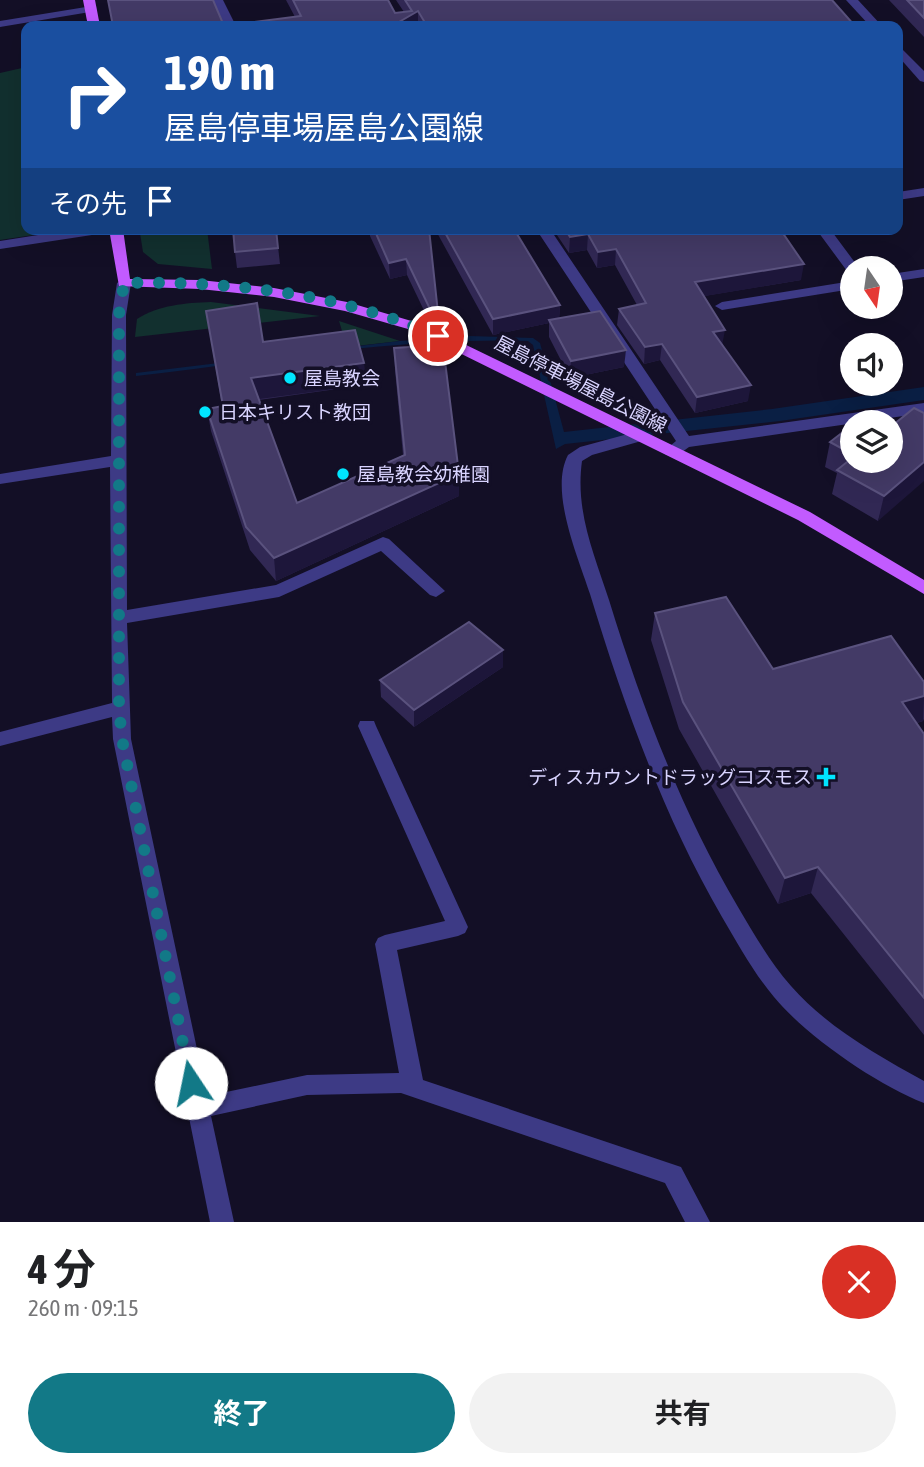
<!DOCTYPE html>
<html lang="ja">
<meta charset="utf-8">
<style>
body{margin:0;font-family:"Asap Condensed","Noto Sans JP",sans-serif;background:#f2f2f2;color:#202124;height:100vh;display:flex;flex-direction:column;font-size:26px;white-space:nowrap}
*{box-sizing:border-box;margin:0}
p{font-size:23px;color:#757577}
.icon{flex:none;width:38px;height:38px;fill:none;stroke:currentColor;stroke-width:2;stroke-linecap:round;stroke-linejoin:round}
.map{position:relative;height:1222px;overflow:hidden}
.panel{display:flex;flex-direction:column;background:#fff;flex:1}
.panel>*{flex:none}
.hud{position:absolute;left:21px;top:21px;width:882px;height:214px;border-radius:14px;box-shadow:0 7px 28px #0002;background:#1a4fa0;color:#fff;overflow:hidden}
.needle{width:46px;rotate:167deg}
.fabs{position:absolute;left:840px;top:256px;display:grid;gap:14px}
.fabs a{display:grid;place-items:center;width:63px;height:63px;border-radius:50%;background:#fff;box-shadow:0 7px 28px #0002;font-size:35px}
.pin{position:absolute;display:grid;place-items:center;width:60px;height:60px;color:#fff;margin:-30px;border:4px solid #fff;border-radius:50%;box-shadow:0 2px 7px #0007}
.me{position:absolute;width:77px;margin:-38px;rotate:349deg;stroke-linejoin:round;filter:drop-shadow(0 0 5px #0008)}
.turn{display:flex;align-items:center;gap:24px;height:147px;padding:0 28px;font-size:32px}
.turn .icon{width:91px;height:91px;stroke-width:2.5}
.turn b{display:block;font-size:49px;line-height:60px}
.then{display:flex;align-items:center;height:66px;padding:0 28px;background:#0003;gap:14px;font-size:26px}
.round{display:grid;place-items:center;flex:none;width:74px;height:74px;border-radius:37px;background:#f2f2f2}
.headline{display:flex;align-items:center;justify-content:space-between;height:119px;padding:0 28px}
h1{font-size:42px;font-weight:700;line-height:52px}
.action{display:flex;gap:14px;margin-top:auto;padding:14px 28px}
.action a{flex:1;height:80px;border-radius:42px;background:#127987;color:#fff;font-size:28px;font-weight:700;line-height:80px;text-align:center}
.action a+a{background:#f2f2f2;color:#202124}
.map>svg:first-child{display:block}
</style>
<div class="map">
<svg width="924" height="1222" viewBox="0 0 924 1222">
<rect width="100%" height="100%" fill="#130f26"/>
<!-- green -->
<g fill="#12302f">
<path d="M 22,68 L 26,77 L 26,229 L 73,229 L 0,240 L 0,73 Z"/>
<path d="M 207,229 L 212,269 L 158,264 L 143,252 L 140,233 Z"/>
<path d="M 211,302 L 320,316 L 135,337 L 137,319 C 159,305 185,303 211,302 Z"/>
<path d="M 339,321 L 400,341 L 347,347 Z"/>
</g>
<!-- water -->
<path fill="#0a1f44" d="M 469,336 L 533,338 L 540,343 L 564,432 L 772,409 L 924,387 L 924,400 L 780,421 L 565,444 L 556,449 L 533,345 L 528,341 C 397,337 266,361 136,376 L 136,373 L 400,341 Z"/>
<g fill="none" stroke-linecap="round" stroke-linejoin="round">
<!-- minor -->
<g fill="#3d3a85" fill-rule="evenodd">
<path d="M 211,0 L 223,0 L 236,26 L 224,26 Z"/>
<path d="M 846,0 L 858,0 L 882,26 L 870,26 Z"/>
<path d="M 92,6 L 96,7 L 96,11 L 0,27 L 0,21 Z"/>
<path d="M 898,45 L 924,71 L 924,82 L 920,81 L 898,56 Z"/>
<path d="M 924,188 L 924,196 L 898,200 L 898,192 Z"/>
<path d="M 76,229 L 112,229 L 105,233 L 0,249 L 0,241 Z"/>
<path d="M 536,229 L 550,229 L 689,436 L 924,403 L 924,413 L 689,447 L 678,455 L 666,455 L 664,451 L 676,441 Z"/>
<path d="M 816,229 L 830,229 L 859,268 L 852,268 L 852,272 L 847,271 Z"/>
<path d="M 924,269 L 924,277 L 891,282 L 891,274 Z"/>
<path d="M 124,279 L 131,283 L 126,315 L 127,610 L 276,585 L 383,537 L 389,539 L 445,591 L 436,597 L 430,595 L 381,551 L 279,597 L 127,623 L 131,739 L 207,1096 L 307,1075 L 399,1073 L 375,944 L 378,938 L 385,935 L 445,921 L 358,726 L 360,721 L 374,721 L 376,726 L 468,927 L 465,933 L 458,936 L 397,950 L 423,1080 L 681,1167 L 710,1222 L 685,1222 L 665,1183 L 401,1093 L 307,1095 L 211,1116 L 234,1222 L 210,1222 L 113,739 L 112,717 L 0,746 L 0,732 L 112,703 L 110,467 L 0,484 L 0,474 L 111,456 L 112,315 L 117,283 Z"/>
<path d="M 852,281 L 852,289 L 722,310 L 715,306 L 722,302 Z"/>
<path d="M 639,431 L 645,432 L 647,436 L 645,440 L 592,455 L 582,461 C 575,511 594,554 609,600 C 642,707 681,810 738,907 C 754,934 770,962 791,986 C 827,1027 877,1055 924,1081 L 924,1103 C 877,1085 805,1035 774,997 C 753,972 738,944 722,917 C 663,815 624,706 590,594 C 578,557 549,491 568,455 L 580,447 Z"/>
</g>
<!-- major -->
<g fill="#c25bff" fill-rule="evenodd">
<path d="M 83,0 L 95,0 L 100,26 L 88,26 Z"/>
<path d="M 109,229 L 123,229 L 130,279 L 200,280 L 274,288 L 347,302 L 425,325 L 810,512 L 924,580 L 924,594 L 798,520 L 415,331 L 345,311 L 274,297 L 200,289 L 119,286 Z"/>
</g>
</g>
<!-- wall -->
<g fill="#312854">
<path d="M 286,0 L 388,0 L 395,13 L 404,12 L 396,0 L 832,0 L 855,26 L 113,26 L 224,26 L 295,17 Z"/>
<path d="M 889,0 L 924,0 L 924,37 Z"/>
<path d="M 276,229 L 280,264 L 237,268 L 235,252 Z"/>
<path d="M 370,229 L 429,229 L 438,313 L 438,329 L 431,325 L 407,275 L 390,279 L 370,236 Z"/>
<path d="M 435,229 L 514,229 L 560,305 L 559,319 L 624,367 L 570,378 L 549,337 L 549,323 L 493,335 Z"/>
<path d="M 553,229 L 780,229 L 801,280 L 704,296 L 722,345 L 748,401 L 695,413 L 660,360 L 644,364 L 617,325 L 619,309 L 637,305 L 615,265 L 597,268 L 587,250 L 569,253 Z"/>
<path d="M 206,311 L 263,342 L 364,363 L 365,385 L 259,400 L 297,503 L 403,455 L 395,370 L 394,348 L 459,474 L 459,496 L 276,581 L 250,550 L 211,431 L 207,409 L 222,406 Z"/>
<path d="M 914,408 L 878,521 L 832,494 L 837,473 L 825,467 L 830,442 L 852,425 L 852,460 Z"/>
<path d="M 655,613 L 773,669 L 924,682 L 924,719 L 923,721 L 917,723 L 924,734 L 924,1035 L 811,893 L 778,904 L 679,729 L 651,640 Z"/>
<path d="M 503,667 L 414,727 L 381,697 L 380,680 Z"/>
</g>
<!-- shaded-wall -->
<g fill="#1d163a">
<path d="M 418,11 L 418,26 L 392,26 Z"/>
<path d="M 588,234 L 587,250 L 569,253 L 570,237 Z"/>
<path d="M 616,249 L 615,265 L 597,268 L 598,252 Z"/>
<path d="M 406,259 L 407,275 L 390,279 L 389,263 Z"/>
<path d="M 804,264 L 801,280 L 693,298 L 695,282 Z"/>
<path d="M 560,305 L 559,322 L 549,320 L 549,323 L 493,335 L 493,319 Z"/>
<path d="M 725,330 L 722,346 L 713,332 Z"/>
<path d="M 662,344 L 660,360 L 644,364 L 645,347 Z"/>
<path d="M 626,350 L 624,367 L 570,378 L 571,361 Z"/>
<path d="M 364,363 L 365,385 L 253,400 L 251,378 Z"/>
<path d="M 751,385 L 748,401 L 695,413 L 697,397 Z"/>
<path d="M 924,462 L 924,481 L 878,521 L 884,496 Z"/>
<path d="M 459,474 L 459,496 L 276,581 L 274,558 Z"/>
<path d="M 503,650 L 503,667 L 414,727 L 414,710 Z"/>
<path d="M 924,696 L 923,721 L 894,729 L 902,702 Z"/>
<path d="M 818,867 L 811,893 L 778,904 L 785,878 Z"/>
</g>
<!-- building -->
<g fill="#433a66" stroke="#5a527e" stroke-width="2">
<path d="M 108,0 L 213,0 L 224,26 L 301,16 L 293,0 L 388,0 L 395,13 L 412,11 L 405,0 L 832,0 L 855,26 L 427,26 L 418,11 L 392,26 L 113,26 Z"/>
<path d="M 907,0 L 924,0 L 924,18 Z"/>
<path d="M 233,229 L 276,229 L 278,248 L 235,252 Z"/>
<path d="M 374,229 L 429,229 L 438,313 L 430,309 L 406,259 L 389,263 Z"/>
<path d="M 443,229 L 514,229 L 560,305 L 493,319 Z"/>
<path d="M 565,229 L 780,229 L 804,264 L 695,282 L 725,330 L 713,332 L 751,385 L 697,397 L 662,344 L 645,347 L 619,309 L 646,303 L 616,249 L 598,252 L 588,234 L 570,237 Z"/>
<path d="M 257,303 L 263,342 L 355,330 L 364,363 L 251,378 L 297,503 L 405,455 L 394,348 L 443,345 L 459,474 L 274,558 L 246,527 L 207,409 L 223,406 L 206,311 Z"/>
<path d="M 600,311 L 626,350 L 571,361 L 549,320 Z"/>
<path d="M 914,408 L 924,413 L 924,462 L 884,496 L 837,470 L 852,458 L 852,460 L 891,460 L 891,424 L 893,425 Z"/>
<path d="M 869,412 L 887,422 L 856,422 Z"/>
<path d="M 852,425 L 852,454 L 830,442 Z"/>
<path d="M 726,597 L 773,669 L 891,636 L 924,682 L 924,696 L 902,702 L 924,734 L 924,998 L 818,867 L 785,878 L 683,702 L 655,613 Z"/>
<path d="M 469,622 L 503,650 L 414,710 L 380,680 Z"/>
</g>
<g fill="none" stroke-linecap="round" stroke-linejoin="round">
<!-- route -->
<path stroke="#127987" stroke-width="12" stroke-dasharray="0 21.6" d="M 191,1083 L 122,739 L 119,708 L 119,314 L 124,283 C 231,281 339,293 438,336"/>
</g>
<!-- markers -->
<g fill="#00e5ff" stroke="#130f26" stroke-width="2.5">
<circle cx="290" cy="378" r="7"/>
<circle cx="205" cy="412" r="7"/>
<circle cx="343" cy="474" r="7"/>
<path d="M822.5 766.5h7v7h7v7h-7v7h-7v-7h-7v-7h7z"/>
</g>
<g text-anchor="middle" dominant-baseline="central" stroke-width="7" stroke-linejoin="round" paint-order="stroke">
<!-- poi labels -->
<g font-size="19" fill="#d9d4ff" stroke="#130f26" text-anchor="start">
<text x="304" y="378">屋島教会</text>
<text x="219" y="412">日本キリスト教団</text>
<text x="357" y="474">屋島教会幼稚園</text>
<text x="812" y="777" text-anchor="end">ディスカウントドラッグコスモス</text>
</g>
<!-- street labels -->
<g font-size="19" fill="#d9d4ff" stroke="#130f26">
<text transform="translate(581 384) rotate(27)">屋島停車場屋島公園線</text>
</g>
</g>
</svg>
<div class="fabs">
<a><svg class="needle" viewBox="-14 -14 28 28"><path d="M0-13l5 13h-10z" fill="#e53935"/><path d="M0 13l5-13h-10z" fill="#757577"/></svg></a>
<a><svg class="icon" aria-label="sound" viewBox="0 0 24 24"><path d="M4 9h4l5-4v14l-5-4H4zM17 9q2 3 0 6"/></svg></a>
<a><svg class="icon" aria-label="layers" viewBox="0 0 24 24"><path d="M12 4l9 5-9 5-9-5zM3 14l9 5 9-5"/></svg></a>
</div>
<div class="pin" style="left:438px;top:336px;background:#d93025"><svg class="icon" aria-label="arrive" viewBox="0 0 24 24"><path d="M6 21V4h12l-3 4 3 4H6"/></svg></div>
<svg class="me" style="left:191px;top:1083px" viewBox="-20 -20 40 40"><circle r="19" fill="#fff"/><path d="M0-13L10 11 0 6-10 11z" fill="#127987"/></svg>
<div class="hud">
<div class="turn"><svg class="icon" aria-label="right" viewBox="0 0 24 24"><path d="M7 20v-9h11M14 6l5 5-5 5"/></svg><div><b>190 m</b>屋島停車場屋島公園線</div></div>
<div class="then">その先<svg class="icon" aria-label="arrive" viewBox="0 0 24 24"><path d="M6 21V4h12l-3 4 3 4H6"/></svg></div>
</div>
</div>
<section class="panel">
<div class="headline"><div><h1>4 分</h1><p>260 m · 09:15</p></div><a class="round" style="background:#d93025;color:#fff"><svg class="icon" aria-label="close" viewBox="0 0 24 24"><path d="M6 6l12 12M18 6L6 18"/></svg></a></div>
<div class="action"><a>終了</a><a>共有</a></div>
</section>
